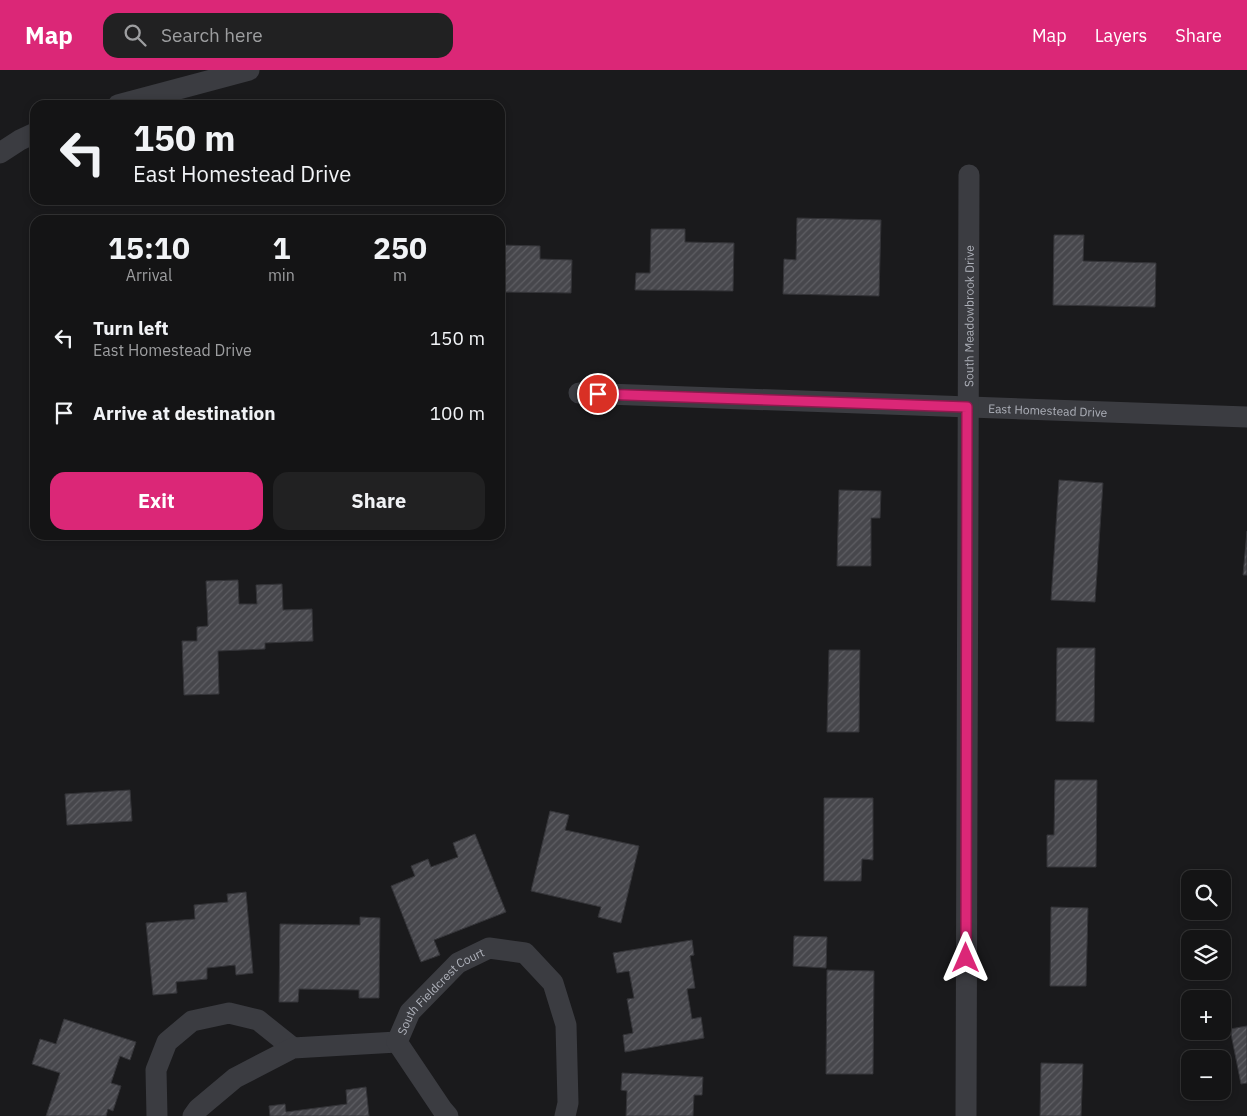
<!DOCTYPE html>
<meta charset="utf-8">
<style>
body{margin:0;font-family:"IBM Plex Sans",sans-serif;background:#212122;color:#f1f3f6;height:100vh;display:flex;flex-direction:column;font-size:19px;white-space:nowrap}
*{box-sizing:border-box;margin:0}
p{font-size:16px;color:#9d9ea0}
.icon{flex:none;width:28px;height:28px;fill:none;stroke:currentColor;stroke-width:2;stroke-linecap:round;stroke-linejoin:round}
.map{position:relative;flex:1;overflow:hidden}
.panel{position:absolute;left:30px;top:145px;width:475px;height:325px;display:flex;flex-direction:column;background:#141415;border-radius:15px;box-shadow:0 2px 8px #0003,0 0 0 1px #333334}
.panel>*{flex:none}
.guide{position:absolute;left:30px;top:30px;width:475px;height:105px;border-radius:15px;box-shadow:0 2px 8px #0003,0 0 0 1px #333334;background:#141415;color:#f1f3f6;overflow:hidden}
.buttons{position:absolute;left:1181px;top:800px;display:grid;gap:10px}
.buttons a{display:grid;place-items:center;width:50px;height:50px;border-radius:10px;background:#141415;box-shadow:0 2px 8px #0003,0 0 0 1px #333334;font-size:25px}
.pin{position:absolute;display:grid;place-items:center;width:42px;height:42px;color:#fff;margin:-21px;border:2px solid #fff;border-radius:50%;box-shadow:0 1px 5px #0007}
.me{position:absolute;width:55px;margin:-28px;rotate:0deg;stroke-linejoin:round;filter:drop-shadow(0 0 4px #0008)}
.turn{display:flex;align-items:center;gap:18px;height:105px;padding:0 20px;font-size:22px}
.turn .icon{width:65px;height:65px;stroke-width:2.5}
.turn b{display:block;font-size:35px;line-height:42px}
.eta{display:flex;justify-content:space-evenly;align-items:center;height:85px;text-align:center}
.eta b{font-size:30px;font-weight:700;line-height:35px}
.button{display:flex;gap:10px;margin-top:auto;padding:10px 20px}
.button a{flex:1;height:58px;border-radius:15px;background:#db2777;color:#fff;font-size:20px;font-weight:700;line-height:58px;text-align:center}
.button a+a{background:#212122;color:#f1f3f6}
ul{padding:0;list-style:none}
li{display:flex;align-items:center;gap:15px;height:75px;padding:0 20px}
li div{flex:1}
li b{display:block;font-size:19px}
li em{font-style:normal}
header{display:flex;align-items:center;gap:30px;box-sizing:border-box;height:70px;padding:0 25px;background:#db2777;color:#fff}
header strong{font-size:24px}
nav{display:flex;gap:28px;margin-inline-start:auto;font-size:18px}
.search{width:350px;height:45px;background:#212122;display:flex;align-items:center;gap:12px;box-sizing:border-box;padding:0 18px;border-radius:15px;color:#9d9ea0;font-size:19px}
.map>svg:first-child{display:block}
</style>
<header>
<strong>Map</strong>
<div class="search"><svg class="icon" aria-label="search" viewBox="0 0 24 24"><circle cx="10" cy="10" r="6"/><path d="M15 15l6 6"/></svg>Search here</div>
<nav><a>Map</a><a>Layers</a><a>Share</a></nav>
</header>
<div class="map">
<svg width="1247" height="1046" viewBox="0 0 1247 1046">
<defs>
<pattern id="building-hatch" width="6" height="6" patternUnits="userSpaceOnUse" patternTransform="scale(1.25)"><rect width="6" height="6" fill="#47474c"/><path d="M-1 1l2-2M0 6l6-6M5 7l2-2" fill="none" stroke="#5f5f64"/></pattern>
</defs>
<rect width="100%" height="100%" fill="#1a1a1c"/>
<!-- building -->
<g fill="url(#building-hatch)" stroke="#343438">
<path d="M 797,148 L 881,150 L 879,226 L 783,224 L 784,189 L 796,190 Z"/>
<path d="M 651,159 L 685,159 L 685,172 L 734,173 L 733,221 L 635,220 L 636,203 L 650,203 Z"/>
<path d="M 1054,165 L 1084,165 L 1083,191 L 1156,193 L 1155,237 L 1053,235 Z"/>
<path d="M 500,175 L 540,176 L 540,189 L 572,190 L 571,223 L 500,222 Z"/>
<path d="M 1059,410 L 1103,413 L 1095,532 L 1051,530 Z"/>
<path d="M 839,420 L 881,421 L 880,448 L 871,448 L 871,496 L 837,496 Z"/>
<path d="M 1247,461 L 1247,505 L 1243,505 Z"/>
<path d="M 238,510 L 239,534 L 257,534 L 256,515 L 282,514 L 283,540 L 312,539 L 313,571 L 265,573 L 265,579 L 218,581 L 219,624 L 184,625 L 182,571 L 197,571 L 197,557 L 208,556 L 206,511 Z"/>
<path d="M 1057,578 L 1095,578 L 1094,652 L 1056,651 Z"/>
<path d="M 829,580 L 860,580 L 859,662 L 827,662 Z"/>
<path d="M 1055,710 L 1097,710 L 1096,797 L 1047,797 L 1047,765 L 1054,765 Z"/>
<path d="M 130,720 L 132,751 L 67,755 L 65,724 Z"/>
<path d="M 824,728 L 873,728 L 873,790 L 862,789 L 861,811 L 824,811 Z"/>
<path d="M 550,741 L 569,745 L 565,760 L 639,776 L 621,853 L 598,847 L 601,837 L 531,821 Z"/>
<path d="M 475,764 L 506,842 L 434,870 L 440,885 L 421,892 L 391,816 L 415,806 L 411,796 L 428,789 L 431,797 L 458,787 L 453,773 Z"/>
<path d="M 246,822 L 253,903 L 236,905 L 235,895 L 207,898 L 207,909 L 176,912 L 177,923 L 153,925 L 146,853 L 195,849 L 194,835 L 228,832 L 227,824 Z"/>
<path d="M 1051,837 L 1088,838 L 1086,916 L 1050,916 Z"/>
<path d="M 360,847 L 380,848 L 379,928 L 359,928 L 359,920 L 299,919 L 298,932 L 279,932 L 280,854 L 360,855 Z"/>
<path d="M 794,866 L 827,867 L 826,898 L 793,896 Z"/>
<path d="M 692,870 L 694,885 L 690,886 L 695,918 L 687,919 L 692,949 L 701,947 L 704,968 L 625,982 L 623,965 L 633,963 L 627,929 L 634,928 L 629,901 L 617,903 L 613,883 Z"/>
<path d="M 827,900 L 874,901 L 873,1004 L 826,1004 Z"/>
<path d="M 64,949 L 136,972 L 130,990 L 120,986 L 111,1013 L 121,1016 L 113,1041 L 108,1039 L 106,1046 L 46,1046 L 60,1003 L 32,994 L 40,969 L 56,974 Z"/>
<path d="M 1247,956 L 1247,1013 L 1241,1014 L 1230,959 Z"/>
<path d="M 1041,993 L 1083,994 L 1081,1046 L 1040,1046 Z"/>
<path d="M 622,1003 L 703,1007 L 702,1025 L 694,1025 L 693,1046 L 626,1046 L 627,1021 L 621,1020 Z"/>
<path d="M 366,1017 L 369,1046 L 270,1046 L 269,1036 L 285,1034 L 286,1042 L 347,1034 L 346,1020 Z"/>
</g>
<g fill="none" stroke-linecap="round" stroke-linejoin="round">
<!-- street -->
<g stroke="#3b3c41" stroke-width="21">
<path d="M 118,35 L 249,0"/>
<path d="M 0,83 L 20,70 L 35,63"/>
<path id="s1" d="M 579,323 L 1247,347"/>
<path d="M 157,1046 L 156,1000 L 167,972 L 192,951 L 229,943 L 258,950 L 293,978"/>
<path d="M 193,1046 L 198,1039 L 235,1008 L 293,978 L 397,972"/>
<path id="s2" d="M 448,1046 L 442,1039 L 397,972 L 410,942 L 458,893 L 489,878 L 525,883 L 553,913 L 566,955 L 568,1033 L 565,1046"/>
<path id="s3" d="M 966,1046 L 969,105"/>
</g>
</g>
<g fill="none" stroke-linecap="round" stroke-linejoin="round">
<defs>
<path id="route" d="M 598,324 L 967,337 L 966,888"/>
</defs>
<!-- route casing -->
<use href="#route" stroke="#8e194d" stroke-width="12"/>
<!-- route -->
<use href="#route" stroke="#db2777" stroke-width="9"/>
</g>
<g text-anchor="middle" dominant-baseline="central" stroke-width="5" stroke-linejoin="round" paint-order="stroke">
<!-- street labels -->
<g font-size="12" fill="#aeb1ba" stroke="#151517">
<text stroke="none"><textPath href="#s3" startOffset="800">South Meadowbrook Drive</textPath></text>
<text stroke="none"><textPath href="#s1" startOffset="469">East Homestead Drive</textPath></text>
<text stroke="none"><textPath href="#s2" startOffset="159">South Fieldcrest Court</textPath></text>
</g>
</g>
</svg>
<div class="buttons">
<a><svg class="icon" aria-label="search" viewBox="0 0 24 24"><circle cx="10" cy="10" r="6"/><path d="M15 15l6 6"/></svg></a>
<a><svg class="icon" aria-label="layers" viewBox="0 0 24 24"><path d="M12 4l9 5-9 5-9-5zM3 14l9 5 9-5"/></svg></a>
<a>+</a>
<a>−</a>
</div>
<div class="pin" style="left:598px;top:324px;background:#d93025"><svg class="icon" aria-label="arrive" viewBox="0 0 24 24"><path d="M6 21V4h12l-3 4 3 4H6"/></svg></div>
<svg class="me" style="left:966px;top:888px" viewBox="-20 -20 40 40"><path d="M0-17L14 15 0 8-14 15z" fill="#db2777" stroke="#fff" stroke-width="4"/></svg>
<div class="guide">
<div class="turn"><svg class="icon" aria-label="left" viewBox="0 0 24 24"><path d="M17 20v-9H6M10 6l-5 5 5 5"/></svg><div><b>150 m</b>East Homestead Drive</div></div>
</div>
<section class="panel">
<div class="eta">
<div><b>15:10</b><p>Arrival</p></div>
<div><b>1</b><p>min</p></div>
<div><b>250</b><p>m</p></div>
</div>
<ul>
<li><svg class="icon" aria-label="left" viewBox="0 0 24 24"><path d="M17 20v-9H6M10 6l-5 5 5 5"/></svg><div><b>Turn left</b><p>East Homestead Drive</p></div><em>150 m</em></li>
<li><svg class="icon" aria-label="arrive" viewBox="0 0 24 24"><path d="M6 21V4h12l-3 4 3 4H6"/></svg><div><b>Arrive at destination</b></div><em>100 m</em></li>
</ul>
<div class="button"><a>Exit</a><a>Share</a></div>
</section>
</div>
